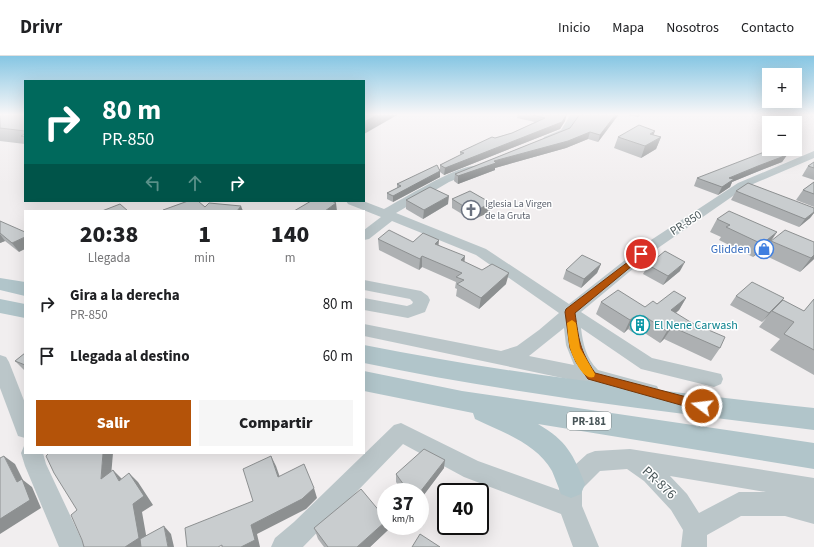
<!DOCTYPE html>
<html lang="es">
<meta charset="utf-8">
<style>
body{margin:0;font-family:"Source Sans 3",sans-serif;background:#f6f6f6;color:#202124;height:100vh;display:flex;flex-direction:column;font-size:15px;white-space:nowrap}
*{box-sizing:border-box;margin:0}
p{font-size:13px;color:#757577}
.icon{flex:none;width:22px;height:22px;fill:none;stroke:currentColor;stroke-width:2;stroke-linecap:round;stroke-linejoin:round}
.map{position:relative;flex:1;overflow:hidden}
.side{position:absolute;left:24px;top:154px;width:341px;height:244px;display:flex;flex-direction:column;background:#fff;border-radius:0px;box-shadow:0 4px 16px #0002}
.side>*{flex:none}
.hud{position:absolute;left:24px;top:24px;width:341px;height:122px;border-radius:0px;box-shadow:0 4px 16px #0002;background:#00695c;color:#fff;overflow:hidden}
.fabs{position:absolute;left:762px;top:12px;display:grid;gap:8px}
.fabs a{display:grid;place-items:center;width:40px;height:40px;border-radius:0px;background:#fff;box-shadow:0 4px 16px #0002;font-size:20px}
.speed{position:absolute;left:377px;top:427px;display:flex;gap:8px;font-size:20px;font-weight:700;text-align:center}
.speed>*{display:grid;place-content:center;width:52px;height:52px;border-radius:50%;background:#fff;box-shadow:0 4px 16px #0002;line-height:1}
.speed small{font-size:10px;font-weight:400}
.speed .limit{border:2px solid #111;border-radius:6px;background:#fff;color:#111}
.pin{position:absolute;display:grid;place-items:center;width:34px;height:34px;color:#fff;margin:-17px;border:2px solid #fff;border-radius:50%;box-shadow:0 1px 4px #0007}
.me{position:absolute;width:44px;margin:-22px;rotate:285deg;stroke-linejoin:round;filter:drop-shadow(0 0 3px #0008)}
.turn{display:flex;align-items:center;gap:14px;height:84px;padding:0 12px;font-size:18px}
.turn .icon{width:52px;height:52px;stroke-width:2.5}
.turn b{display:block;font-size:28px;line-height:34px}
.lanes{display:flex;align-items:center;height:38px;padding:0 12px;background:#0003;justify-content:center;gap:20px;direction:ltr}
.lanes .off{opacity:.35}
.eta{display:flex;justify-content:space-evenly;align-items:center;height:68px;text-align:center}
.eta b{font-size:24px;font-weight:800;line-height:28px}
.cta{display:flex;gap:8px;margin-top:auto;padding:8px 12px}
.cta a{flex:1;height:46px;border-radius:0px;background:#b45309;color:#fff;font-size:16px;font-weight:800;line-height:46px;text-align:center}
.cta a+a{background:#f6f6f6;color:#202124}
ul{padding:0;list-style:none}
li{display:flex;align-items:center;gap:12px;height:52px;padding:0 12px}
li div{flex:1}
li b{display:block;font-size:15px}
li em{font-style:normal}
header{display:flex;align-items:center;gap:24px;box-sizing:border-box;height:56px;padding:0 20px;background:#fff;border-bottom:1px solid #e0e0e0}
header strong{font-size:19px}
nav{display:flex;gap:22px;margin-inline-start:auto;font-size:14px}
.map>svg:first-child{display:block}
</style>
<header>
<strong>Drivr</strong>
<nav><a>Inicio</a><a>Mapa</a><a>Nosotros</a><a>Contacto</a></nav>
</header>
<div class="map">
<svg width="814" height="491" viewBox="0 0 814 491">
<rect width="100%" height="100%" fill="#f1eeef"/>
<g fill="none" stroke-linecap="round" stroke-linejoin="round">
<!-- minor -->
<g fill="#bbc6c9" fill-rule="evenodd">
<path d="M 571,58 L 581,58 L 568,78 L 552,85 L 544,85 L 543,83 L 544,81 L 561,74 Z"/>
<path d="M 814,95 L 814,102 L 746,131 L 658,192 L 581,256 L 652,302 L 721,318 L 723,323 L 721,328 L 714,331 L 641,313 L 581,272 C 583,288 586,302 598,314 L 657,330 L 660,336 L 657,342 L 650,344 L 591,328 L 364,280 L 364,268 L 501,295 L 517,290 L 539,274 L 559,257 L 476,199 L 392,165 L 369,183 L 364,184 L 364,174 L 381,161 L 348,148 L 346,145 L 363,145 L 384,153 C 401,144 462,106 478,110 L 480,112 L 478,114 L 449,126 L 396,157 L 486,193 L 569,248 L 648,186 L 738,127 ZM 564,272 L 566,289 L 574,309 L 529,300 Z"/>
<path d="M 364,224 L 421,235 L 428,240 L 430,244 L 425,256 L 408,262 L 364,254 L 364,242 L 407,250 L 412,248 L 413,246 L 410,243 L 364,234 Z"/>
<path d="M 0,299 L 6,301 L 9,306 L 25,347 L 25,382 L 18,380 L 0,332 Z"/>
<path d="M 401,367 L 478,405 L 559,434 L 560,428 L 563,420 L 587,398 L 595,395 L 630,393 L 814,422 L 814,468 L 785,460 L 741,460 L 707,479 L 707,491 L 681,491 L 683,474 L 671,454 L 644,425 L 627,413 L 600,415 L 582,433 L 582,450 L 599,491 L 573,491 L 561,458 L 464,421 L 403,388 L 303,491 L 271,491 L 275,482 L 294,466 L 394,369 ZM 670,420 L 766,436 L 739,436 L 699,457 L 687,438 Z"/>
<path d="M 24,390 L 25,397 L 43,397 L 46,408 L 85,491 L 59,491 L 25,410 L 21,397 Z"/>
</g>
<!-- major -->
<g fill="#b1c5ca" fill-rule="evenodd">
<path d="M 0,222 L 25,226 L 25,240 L 0,234 Z"/>
<path d="M 0,243 L 25,248 L 25,262 L 0,257 Z"/>
<path d="M 364,289 C 513,319 663,335 814,352 L 814,374 C 663,356 513,338 364,307 Z"/>
<path d="M 364,315 L 462,335 L 814,387 L 814,413 L 538,368 C 567,385 573,398 585,428 L 581,438 L 571,442 L 561,438 C 558,430 555,422 552,415 C 536,387 502,376 475,363 L 473,357 L 364,335 Z"/>
</g>
</g>
<!-- wall -->
<g fill="#adb0b2">
<path d="M 0,58 L 25,59 L 25,88 L 0,85 Z"/>
<path d="M 518,58 L 564,58 L 565,65 L 560,73 L 444,119 L 440,116 L 440,121 L 393,146 L 387,143 L 387,137 L 397,132 L 397,128 L 440,113 L 440,109 L 460,99 L 460,96 L 495,82 L 512,77 L 535,66 L 517,62 Z"/>
<path d="M 619,58 L 598,86 L 588,83 L 566,92 L 495,112 L 495,114 L 458,128 L 454,125 L 455,118 L 570,72 Z"/>
<path d="M 622,58 L 642,58 L 638,61 Z"/>
<path d="M 654,79 L 661,81 L 656,93 L 641,102 L 614,92 L 618,81 Z"/>
<path d="M 787,99 L 782,106 L 754,117 L 732,126 L 730,131 L 718,139 L 694,130 L 697,122 Z"/>
<path d="M 814,106 L 814,124 L 802,120 L 808,110 Z"/>
<path d="M 814,126 L 814,151 L 796,144 L 803,134 Z"/>
<path d="M 736,135 L 814,156 L 814,157 L 810,162 L 799,171 L 731,144 Z"/>
<path d="M 452,143 L 490,156 L 472,164 L 452,152 Z"/>
<path d="M 406,144 L 448,148 L 423,163 L 406,153 Z"/>
<path d="M 717,163 L 777,176 L 768,189 L 753,201 L 719,184 L 721,181 L 710,176 Z"/>
<path d="M 0,165 L 19,196 L 5,185 L 0,187 Z"/>
<path d="M 378,183 L 439,189 L 464,206 L 506,228 L 479,253 L 456,240 L 457,233 L 455,232 L 456,226 L 422,211 L 419,214 L 379,194 Z"/>
<path d="M 771,185 L 814,203 L 800,216 L 762,198 Z"/>
<path d="M 601,208 L 597,217 L 581,232 L 563,223 L 566,214 Z"/>
<path d="M 648,209 L 680,215 L 663,229 L 643,218 Z"/>
<path d="M 736,240 L 782,245 L 804,255 L 814,243 L 814,319 L 770,294 L 780,283 L 759,271 L 767,261 L 762,266 L 730,249 Z"/>
<path d="M 686,242 L 679,254 L 676,257 L 720,292 L 711,305 L 664,283 L 660,287 L 637,272 L 632,276 L 628,273 L 624,277 L 596,258 L 601,246 L 645,251 Z"/>
<path d="M 25,297 L 25,315 L 15,305 Z"/>
<path d="M 444,412 L 420,444 L 420,436 L 403,436 L 396,426 L 396,418 Z"/>
<path d="M 387,470 L 388,474 L 370,491 L 324,491 L 318,483 L 314,472 Z"/>
</g>
<!-- shaded-wall -->
<g fill="#8d9091">
<path d="M 378,58 L 399,58 L 364,78 L 364,66 Z"/>
<path d="M 567,58 L 565,65 L 560,73 L 444,119 L 445,112 Z"/>
<path d="M 616,58 L 619,58 L 598,86 L 600,79 Z"/>
<path d="M 655,75 L 651,86 L 650,78 Z"/>
<path d="M 590,76 L 588,83 L 566,92 L 495,112 L 495,114 L 458,128 L 458,120 L 494,105 Z"/>
<path d="M 661,81 L 656,93 L 641,102 L 645,90 Z"/>
<path d="M 787,99 L 782,106 L 754,117 L 732,126 L 730,131 L 718,139 L 722,131 L 729,122 L 758,110 Z"/>
<path d="M 440,115 L 440,121 L 393,146 L 393,140 Z"/>
<path d="M 449,140 L 448,148 L 423,163 L 424,154 Z"/>
<path d="M 336,147 L 337,155 L 325,155 Z"/>
<path d="M 491,147 L 490,156 L 472,164 L 473,156 Z"/>
<path d="M 241,150 L 243,155 L 237,155 Z"/>
<path d="M 814,156 L 814,157 L 810,162 L 799,171 L 805,163 Z"/>
<path d="M 777,176 L 768,189 L 753,201 L 762,188 Z"/>
<path d="M 0,178 L 5,185 L 0,187 Z"/>
<path d="M 25,181 L 25,193 L 19,196 L 12,187 Z"/>
<path d="M 439,184 L 438,195 L 435,188 Z"/>
<path d="M 814,199 L 814,203 L 800,216 L 811,202 Z"/>
<path d="M 422,200 L 422,211 L 419,214 L 420,203 Z"/>
<path d="M 465,200 L 464,211 L 461,204 Z"/>
<path d="M 685,206 L 680,215 L 663,229 L 668,220 Z"/>
<path d="M 601,208 L 597,217 L 581,232 L 584,223 Z"/>
<path d="M 509,217 L 506,228 L 479,253 L 481,242 Z"/>
<path d="M 686,242 L 679,254 L 664,266 L 671,254 Z"/>
<path d="M 784,242 L 772,255 L 762,266 L 769,257 Z"/>
<path d="M 644,260 L 637,272 L 632,276 L 639,264 Z"/>
<path d="M 634,261 L 628,273 L 624,277 L 630,264 Z"/>
<path d="M 672,271 L 664,283 L 660,287 L 667,275 Z"/>
<path d="M 103,397 L 113,397 L 110,432 L 101,423 Z"/>
<path d="M 4,400 L 15,408 L 23,424 L 32,431 L 41,452 L 0,478 L 0,463 L 17,426 Z"/>
<path d="M 271,400 L 276,410 L 283,430 L 278,421 Z"/>
<path d="M 445,404 L 444,412 L 420,444 L 420,436 Z"/>
<path d="M 113,414 L 122,423 L 119,425 Z"/>
<path d="M 129,417 L 138,426 L 153,449 L 142,456 L 148,490 L 146,491 L 125,491 L 133,448 Z"/>
<path d="M 314,432 L 317,442 L 306,453 L 257,478 L 260,491 L 241,491 L 251,469 Z"/>
<path d="M 386,465 L 386,470 L 387,470 L 388,474 L 370,491 L 357,491 Z"/>
<path d="M 164,470 L 171,478 L 174,491 L 168,491 Z"/>
</g>
<!-- building -->
<g fill="#c9cdcf" stroke="#8d9091">
<path d="M 0,58 L 11,58 L 25,59 L 25,75 L 0,72 Z"/>
<path d="M 364,58 L 378,58 L 364,66 Z"/>
<path d="M 528,58 L 567,58 L 562,66 L 445,112 L 440,109 L 464,97 L 460,96 L 492,81 L 495,82 L 512,77 L 545,62 Z"/>
<path d="M 580,58 L 616,58 L 600,79 L 590,76 L 568,85 L 494,105 L 496,107 L 458,120 L 455,118 L 570,72 Z"/>
<path d="M 639,69 L 655,75 L 650,78 L 661,81 L 645,90 L 618,81 Z"/>
<path d="M 25,78 L 25,81 L 21,80 Z"/>
<path d="M 772,93 L 787,99 L 758,110 L 729,122 L 734,123 L 722,131 L 697,122 Z"/>
<path d="M 814,106 L 814,112 L 808,110 Z"/>
<path d="M 437,109 L 440,115 L 393,140 L 387,137 L 401,130 L 397,128 Z"/>
<path d="M 814,126 L 814,138 L 803,134 Z"/>
<path d="M 748,127 L 814,152 L 814,156 L 805,163 L 736,135 Z"/>
<path d="M 430,131 L 449,140 L 424,154 L 406,144 Z"/>
<path d="M 470,135 L 491,147 L 473,156 L 452,143 Z"/>
<path d="M 188,145 L 198,145 L 205,151 L 209,147 L 241,150 L 237,155 L 164,155 L 163,154 Z"/>
<path d="M 311,145 L 332,145 L 336,147 L 325,155 L 294,155 Z"/>
<path d="M 120,148 L 128,155 L 102,155 Z"/>
<path d="M 729,155 L 777,176 L 762,188 L 726,171 L 730,169 L 717,163 Z"/>
<path d="M 0,165 L 25,176 L 25,181 L 12,187 L 0,177 Z"/>
<path d="M 389,174 L 413,186 L 423,177 L 439,184 L 435,188 L 465,200 L 461,204 L 482,214 L 492,208 L 509,217 L 481,242 L 457,228 L 464,224 L 456,221 L 462,217 L 422,200 L 420,203 L 378,183 Z"/>
<path d="M 785,174 L 814,186 L 814,199 L 811,202 L 771,185 Z"/>
<path d="M 665,195 L 685,206 L 668,220 L 648,209 Z"/>
<path d="M 582,199 L 601,208 L 584,223 L 566,214 Z"/>
<path d="M 752,226 L 784,242 L 769,257 L 736,240 Z"/>
<path d="M 618,234 L 645,251 L 653,245 L 657,248 L 674,235 L 686,242 L 671,254 L 692,267 L 725,281 L 720,292 L 672,271 L 667,275 L 644,260 L 639,264 L 634,261 L 630,264 L 601,246 Z"/>
<path d="M 814,243 L 814,294 L 784,278 L 794,266 L 772,255 L 783,244 L 804,255 Z"/>
<path d="M 25,297 L 25,309 L 15,305 Z"/>
<path d="M 424,393 L 445,404 L 420,436 L 409,436 L 396,418 Z"/>
<path d="M 49,397 L 103,397 L 101,423 L 113,414 L 119,425 L 129,417 L 144,440 L 133,448 L 139,482 L 125,491 L 84,491 L 82,484 L 71,459 L 77,454 L 54,417 L 46,400 Z"/>
<path d="M 4,400 L 17,426 L 22,423 L 30,444 L 0,463 L 0,402 Z"/>
<path d="M 271,400 L 278,421 L 304,408 L 314,432 L 302,443 L 251,469 L 255,484 L 241,491 L 222,491 L 222,489 L 218,491 L 187,491 L 185,472 L 253,445 L 243,413 Z"/>
<path d="M 361,433 L 386,463 L 386,465 L 357,491 L 328,491 L 314,472 Z"/>
<path d="M 164,470 L 168,491 L 141,491 L 140,483 Z"/>
<path d="M 420,478 L 440,491 L 412,491 Z"/>
</g>
<!-- sky -->
<linearGradient id="sky" x2="0" y2="1"><stop stop-color="#86c6e3"/><stop offset="0.46" stop-color="#f9f7f8"/><stop offset="1" stop-color="#f9f7f8" stop-opacity="0"/></linearGradient>
<rect width="814" height="127" fill="url(#sky)"/>
<!-- route -->
<path fill="#b45309" stroke="#753606" d="M 641,196 L 645,198 L 644,200 L 575,257 C 579,284 579,293 595,317 L 702,345 L 706,347 L 708,350 L 706,354 L 702,355 L 588,323 L 576,306 L 570,292 L 565,256 L 566,253 Z"/>
<!-- slow -->
<path fill="#f59e0b" d="M 572,264 L 576,267 L 580,292 L 595,318 L 594,321 C 583,325 573,302 570,292 C 568,285 568,276 567,267 Z"/>
<!-- icons -->
<defs>
<symbol id="church-ring" viewBox="-11 -11 22 22"><circle r="9.5" fill="#fff" stroke="#6b7280" stroke-width="1.5"/><path d="M-1.2-6h2.4v3.5h3.3v2.4h-3.3V6h-2.4V-.1h-3.3v-2.4h3.3Z" fill="#6b7280"/></symbol>
<symbol id="shop-ring" viewBox="-11 -11 22 22"><circle r="9.5" fill="#fff" stroke="#3f7fe0" stroke-width="1.5"/><path d="M-5-2.5h2.3a2.7 3.5 0 0 1 5.4 0H5L5.5 6h-11ZM-1.5-2.5h3a1.5 2.3 0 0 0-3 0Z" fill="#3f7fe0"/></symbol>
<symbol id="building-ring" viewBox="-11 -11 22 22"><circle r="9.5" fill="#fff" stroke="#0f9aa8" stroke-width="1.5"/><path d="M-4-6H4V6H1V3H-1V6H-4ZM-2.5-4.3h1.7v1.8h-1.7ZM.8-4.3h1.7v1.8H.8ZM-2.5-1h1.7V.8h-1.7ZM.8-1h1.7V.8H.8Z" fill="#0f9aa8"/></symbol>
</defs>
<g fill-rule="evenodd">
<use href="#church-ring" x="460" y="143" width="22" height="22"/>
<use href="#shop-ring" x="753" y="182" width="22" height="22"/>
<use href="#building-ring" x="629" y="258" width="22" height="22"/>
</g>
<g text-anchor="middle" dominant-baseline="central" stroke-width="3" stroke-linejoin="round" paint-order="stroke">
<!-- far-worship labels -->
<g font-size="10" fill="#5b616d" stroke="#fff" text-anchor="start">
<text x="485" y="148">Iglesia La Virgen<tspan x="485" dy="12">de la Gruta</tspan></text>
</g>
<!-- shield labels -->
<rect fill="#fff" stroke="#80898b" stroke-width="1" x="567" y="356" width="44" height="18" rx="3"/>
<g font-size="11" font-weight="bold" fill="#495659">
<text x="589" y="365">PR-181</text>
</g>
<!-- street labels -->
<g font-size="12" fill="#495659" stroke="#fff">
<text transform="translate(686 167) rotate(-33)">PR-850</text>
</g>
<!-- shop labels -->
<g font-size="12" fill="#366cbe" stroke="#fff" text-anchor="end">
<text x="750" y="193">Glidden</text>
</g>
<!-- culture labels -->
<g font-size="12" fill="#0d838f" stroke="#fff" text-anchor="start">
<text x="654" y="269">El Nene Carwash</text>
</g>
<!-- near-street labels -->
<g font-size="14" fill="#495659" stroke="#fff">
<text transform="translate(659 427) rotate(43)">PR-876</text>
</g>
</g>
</svg>
<div class="fabs">
<a>+</a>
<a>−</a>
</div>
<div class="speed"><div>37<small>km/h</small></div><div class="limit">40</div></div>
<div class="pin" style="left:641px;top:198px;background:#d93025"><svg class="icon" aria-label="arrive" viewBox="0 0 24 24"><path d="M6 21V4h12l-3 4 3 4H6"/></svg></div>
<svg class="me" style="left:702px;top:350px" viewBox="-20 -20 40 40"><circle r="17" fill="#b45309" stroke="#fff" stroke-width="3"/><path d="M0-11L8 9 0 5-8 9z" fill="#fff"/></svg>
<div class="hud">
<div class="turn"><svg class="icon" aria-label="right" viewBox="0 0 24 24"><path d="M7 20v-9h11M14 6l5 5-5 5"/></svg><div><b>80 m</b>PR-850</div></div>
<div class="lanes"><svg class="icon off" aria-label="left" viewBox="0 0 24 24"><path d="M17 20v-9H6M10 6l-5 5 5 5"/></svg><svg class="icon off" aria-label="ahead" viewBox="0 0 24 24"><path d="M12 20V5M6 11l6-6 6 6"/></svg><svg class="icon" aria-label="right" viewBox="0 0 24 24"><path d="M7 20v-9h11M14 6l5 5-5 5"/></svg></div>
</div>
<section class="side">
<div class="eta">
<div><b>20:38</b><p>Llegada</p></div>
<div><b>1</b><p>min</p></div>
<div><b>140</b><p>m</p></div>
</div>
<ul>
<li><svg class="icon" aria-label="right" viewBox="0 0 24 24"><path d="M7 20v-9h11M14 6l5 5-5 5"/></svg><div><b>Gira a la derecha</b><p>PR-850</p></div><em>80 m</em></li>
<li><svg class="icon" aria-label="arrive" viewBox="0 0 24 24"><path d="M6 21V4h12l-3 4 3 4H6"/></svg><div><b>Llegada al destino</b></div><em>60 m</em></li>
</ul>
<div class="cta"><a>Salir</a><a>Compartir</a></div>
</section>
</div>
